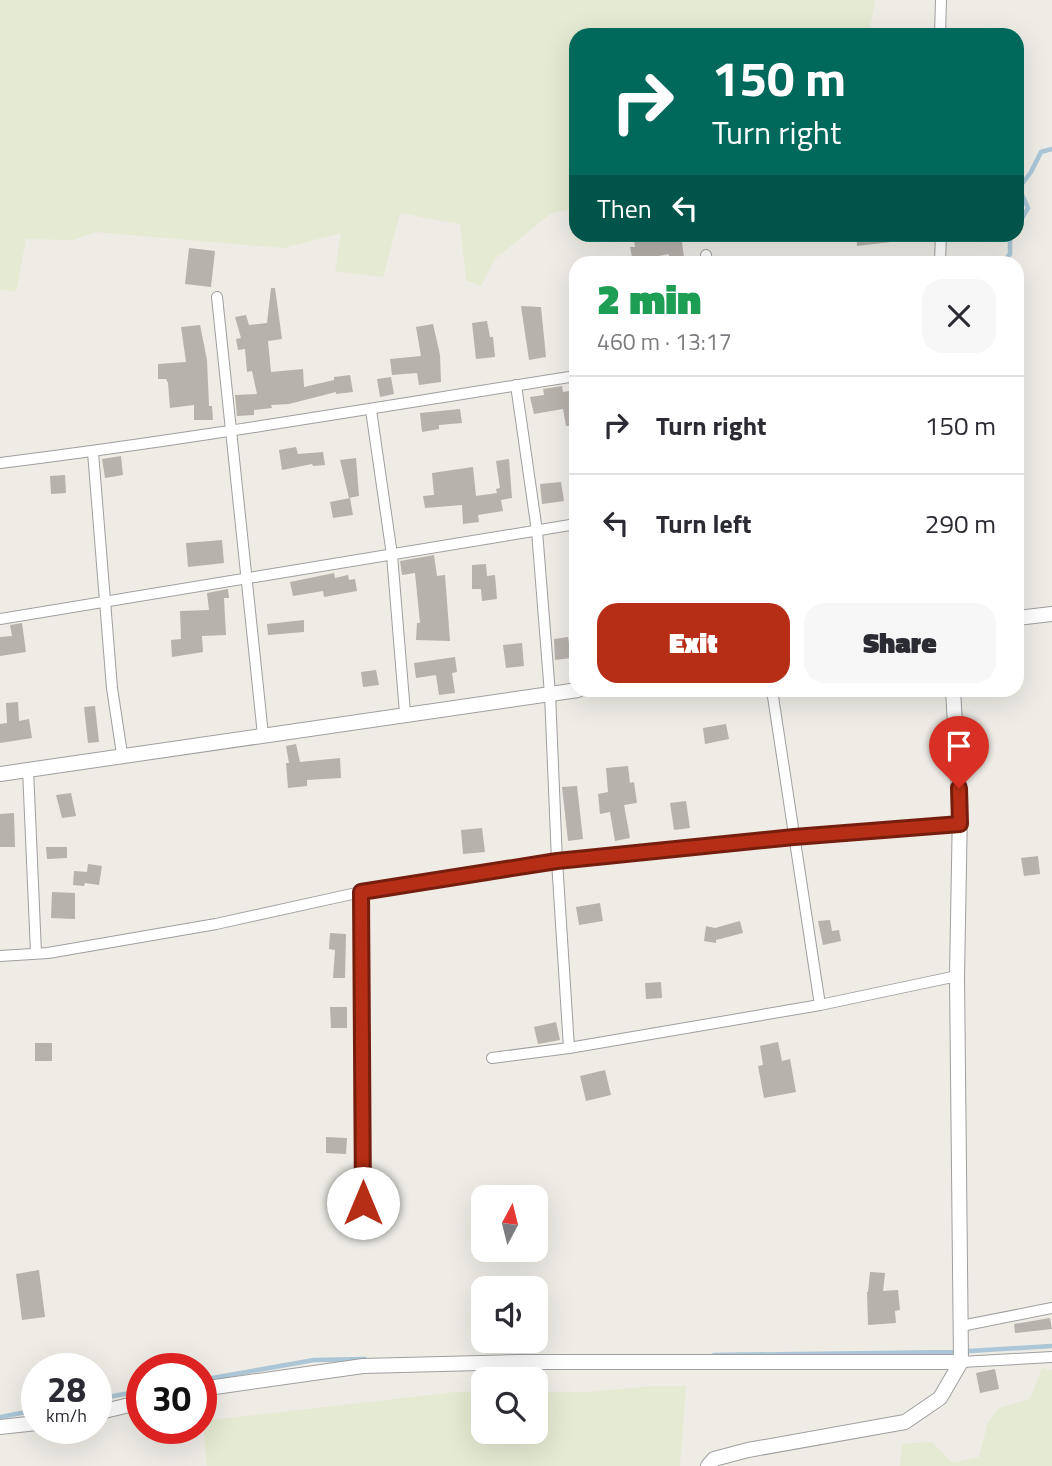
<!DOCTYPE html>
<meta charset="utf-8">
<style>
body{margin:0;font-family:"Titillium Web",sans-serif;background:#f7f7f7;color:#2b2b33;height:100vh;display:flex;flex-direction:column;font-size:26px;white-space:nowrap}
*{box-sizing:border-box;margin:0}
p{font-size:23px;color:#7c7c81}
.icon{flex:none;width:38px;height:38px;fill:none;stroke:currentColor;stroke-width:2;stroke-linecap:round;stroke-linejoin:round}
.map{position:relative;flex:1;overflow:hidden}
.panel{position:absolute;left:569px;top:256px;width:455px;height:441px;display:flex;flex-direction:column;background:#fff;border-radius:21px;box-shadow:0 7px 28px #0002}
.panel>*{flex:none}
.top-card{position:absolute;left:569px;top:28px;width:455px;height:214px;border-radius:21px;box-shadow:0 7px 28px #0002;background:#00695c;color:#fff;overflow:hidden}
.needle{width:46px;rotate:7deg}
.buttons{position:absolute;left:471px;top:1185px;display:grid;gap:14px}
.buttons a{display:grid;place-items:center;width:77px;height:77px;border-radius:14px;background:#fff;box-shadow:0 7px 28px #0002;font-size:35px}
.speed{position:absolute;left:21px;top:1353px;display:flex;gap:14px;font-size:35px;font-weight:700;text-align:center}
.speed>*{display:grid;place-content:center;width:91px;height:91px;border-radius:50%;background:#fff;box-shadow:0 7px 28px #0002;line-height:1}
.speed small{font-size:18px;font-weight:400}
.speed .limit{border:10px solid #d22;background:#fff;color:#111}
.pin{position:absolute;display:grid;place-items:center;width:60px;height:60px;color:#fff;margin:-72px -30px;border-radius:50% 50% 50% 0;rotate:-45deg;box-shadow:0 0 7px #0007}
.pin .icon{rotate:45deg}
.me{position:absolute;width:77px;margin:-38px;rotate:0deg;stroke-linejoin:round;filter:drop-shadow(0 0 5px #0008)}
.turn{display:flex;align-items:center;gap:24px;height:147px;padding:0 28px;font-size:32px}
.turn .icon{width:91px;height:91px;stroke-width:2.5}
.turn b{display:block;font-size:49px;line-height:60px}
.then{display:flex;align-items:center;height:66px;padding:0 28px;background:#0003;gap:14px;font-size:26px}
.round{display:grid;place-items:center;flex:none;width:74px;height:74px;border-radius:21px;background:#f7f7f7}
.headline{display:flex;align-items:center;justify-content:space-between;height:119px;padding:0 28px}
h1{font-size:42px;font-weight:800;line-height:52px;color:#1e9e55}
.button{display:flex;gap:14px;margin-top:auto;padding:14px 28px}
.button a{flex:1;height:80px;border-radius:21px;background:#b62e15;color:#fff;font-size:28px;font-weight:800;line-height:80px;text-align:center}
.button a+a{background:#f7f7f7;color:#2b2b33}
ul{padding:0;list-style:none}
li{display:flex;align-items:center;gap:21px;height:98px;padding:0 28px;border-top:2px solid #e1e1e2}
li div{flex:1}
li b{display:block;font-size:26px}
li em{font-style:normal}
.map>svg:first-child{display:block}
</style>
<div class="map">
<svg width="1052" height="1466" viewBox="0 0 1052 1466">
<rect width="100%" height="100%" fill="#eeece5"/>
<!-- farmland -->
<g fill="#e5ead2">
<path d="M 0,0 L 875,0 L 869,35 L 576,35 L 576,207 L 550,214 L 495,259 L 481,286 L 466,280 L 460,224 L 400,213 L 383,277 L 335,271 L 341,233 L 284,248 L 95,232 L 74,240 L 26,239 L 16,292 L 0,289 Z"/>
<path d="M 1042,1368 L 1052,1370 L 1052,1466 L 900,1466 L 902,1444 L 932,1442 L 952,1463 L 979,1457 L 988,1422 L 999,1408 L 1030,1399 Z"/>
<path d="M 654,1386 L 686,1386 L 680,1466 L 207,1466 L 203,1421 L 456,1392 L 483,1392 L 483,1432 L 536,1432 L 536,1392 L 589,1392 Z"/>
</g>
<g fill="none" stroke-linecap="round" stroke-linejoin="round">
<!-- stream -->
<g stroke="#aac6d7" stroke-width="4.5">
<path d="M 1017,227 L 1028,208 L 1019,188 L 1031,172 L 1041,152 L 1052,149"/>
<path d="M 1003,262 L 1010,254 L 1010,234"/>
<path d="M 714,1355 L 954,1352 L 1052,1346"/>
<path d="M 201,1380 L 314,1360 L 365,1359"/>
<path d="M 96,1399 L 142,1391"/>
<path d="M 0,1417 L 37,1410"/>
</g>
</g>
<!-- building -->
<g fill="#b7b2ab">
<path d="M 633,234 L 681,234 L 684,258 L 669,259 L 669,254 L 647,258 L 648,262 L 633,262 L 630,247 L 635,247 Z"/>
<path d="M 856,234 L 891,234 L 891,242 L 857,246 Z"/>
<path d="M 189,248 L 215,251 L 211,287 L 185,284 Z"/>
<path d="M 271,288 L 275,288 L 282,339 L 268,341 L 271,372 L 303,369 L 304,387 L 334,380 L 334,377 L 350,375 L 353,392 L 336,394 L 336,392 L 289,404 L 271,405 L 272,408 L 254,410 L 254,415 L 237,416 L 235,395 L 257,394 L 252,371 L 247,372 L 245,349 L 238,350 L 236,339 L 241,338 L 235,317 L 246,315 L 249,325 L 267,323 Z"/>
<path d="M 521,306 L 541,307 L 546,357 L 529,360 Z"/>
<path d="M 487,321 L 490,337 L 493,337 L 495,357 L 476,359 L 472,323 Z"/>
<path d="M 433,324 L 440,355 L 441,382 L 419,385 L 417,373 L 392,375 L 390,359 L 421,356 L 416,327 Z"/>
<path d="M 200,325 L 207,360 L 209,406 L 212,406 L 213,420 L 194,420 L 194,405 L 170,408 L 168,383 L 166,379 L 158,379 L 158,364 L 186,362 L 181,327 Z"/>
<path d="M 391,377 L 394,394 L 380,397 L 377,379 Z"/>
<path d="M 562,386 L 563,392 L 576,390 L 576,425 L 566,426 L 563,409 L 534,414 L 530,397 L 544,395 L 543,389 Z"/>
<path d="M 460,409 L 462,423 L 439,425 L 439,429 L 422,432 L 420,413 Z"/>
<path d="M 296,447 L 298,454 L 323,452 L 325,465 L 313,466 L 312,464 L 282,470 L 279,450 Z"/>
<path d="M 121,456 L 123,475 L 105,478 L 102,459 Z"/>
<path d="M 356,458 L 359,496 L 349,498 L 340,460 Z"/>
<path d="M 509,459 L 512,498 L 501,500 L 503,511 L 478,515 L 479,522 L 463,524 L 462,505 L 425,508 L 423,496 L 434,495 L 432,473 L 473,467 L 476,496 L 497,493 L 496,489 L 500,488 L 496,461 Z"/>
<path d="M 65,475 L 66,493 L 51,494 L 50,476 Z"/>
<path d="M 561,482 L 564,501 L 542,504 L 540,484 Z"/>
<path d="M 350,498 L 353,515 L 333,518 L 330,502 Z"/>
<path d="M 222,540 L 224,563 L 188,567 L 186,543 Z"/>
<path d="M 434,555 L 437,576 L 445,575 L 450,641 L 416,640 L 417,623 L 420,623 L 415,573 L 402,575 L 400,561 Z"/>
<path d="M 486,564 L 487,576 L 495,575 L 497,599 L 482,601 L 481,589 L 472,589 L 472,565 Z"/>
<path d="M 334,573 L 335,578 L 348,575 L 349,580 L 355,579 L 357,591 L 324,597 L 323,591 L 293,596 L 290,582 Z"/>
<path d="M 228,589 L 229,598 L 224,598 L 226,635 L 202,636 L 203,652 L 172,657 L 171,640 L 181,639 L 180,611 L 209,610 L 207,593 Z"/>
<path d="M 304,620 L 304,632 L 268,635 L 267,624 Z"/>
<path d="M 22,623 L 26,652 L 0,656 L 0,637 L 12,636 L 10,625 Z"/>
<path d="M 568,637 L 571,658 L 555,660 L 554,639 Z"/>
<path d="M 522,643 L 524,666 L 506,668 L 503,645 Z"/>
<path d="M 455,657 L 457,672 L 452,673 L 455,693 L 439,695 L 436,675 L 416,678 L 414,663 Z"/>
<path d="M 376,670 L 379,685 L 363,687 L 361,672 Z"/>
<path d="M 18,702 L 19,721 L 29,719 L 32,738 L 0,743 L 0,724 L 7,723 L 6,703 Z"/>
<path d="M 95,706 L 99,742 L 88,743 L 84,707 Z"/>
<path d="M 726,724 L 729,739 L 705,744 L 703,728 Z"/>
<path d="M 296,744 L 300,762 L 340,758 L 341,778 L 307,780 L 307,786 L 288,788 L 286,763 L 289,763 L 286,746 Z"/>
<path d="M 628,766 L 630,783 L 634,782 L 637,803 L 624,805 L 630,838 L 615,841 L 610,812 L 600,814 L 598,794 L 608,792 L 606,768 Z"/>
<path d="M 577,786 L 583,839 L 568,841 L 562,787 Z"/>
<path d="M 71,793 L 76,816 L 62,818 L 56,795 Z"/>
<path d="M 686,801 L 690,828 L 674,830 L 670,803 Z"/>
<path d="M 14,813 L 15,847 L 0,847 L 0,814 Z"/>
<path d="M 482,828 L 485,852 L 463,854 L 461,830 Z"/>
<path d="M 46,847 L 67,847 L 67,858 L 47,859 Z"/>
<path d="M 1038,856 L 1040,874 L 1024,876 L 1021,858 Z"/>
<path d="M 88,864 L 102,866 L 99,885 L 85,883 L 84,886 L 73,885 L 74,871 L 87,872 Z"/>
<path d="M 52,892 L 75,893 L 75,919 L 51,918 Z"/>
<path d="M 600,903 L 603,921 L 579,925 L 576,907 Z"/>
<path d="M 830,920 L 832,931 L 839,930 L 841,941 L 823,945 L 818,921 Z"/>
<path d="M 740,921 L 743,933 L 716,940 L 716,943 L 704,941 L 706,926 L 715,928 Z"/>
<path d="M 330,933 L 346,934 L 345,978 L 333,978 L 335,950 L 329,949 Z"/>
<path d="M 661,982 L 662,998 L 646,999 L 645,983 Z"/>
<path d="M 330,1007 L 347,1007 L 347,1028 L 331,1028 Z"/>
<path d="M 556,1022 L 560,1040 L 538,1044 L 534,1027 Z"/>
<path d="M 778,1042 L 782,1061 L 790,1059 L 796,1092 L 764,1098 L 758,1066 L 763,1065 L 760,1046 Z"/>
<rect x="35" y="1043" width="17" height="18"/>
<path d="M 605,1070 L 611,1095 L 586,1101 L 580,1076 Z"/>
<path d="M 326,1137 L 347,1138 L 346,1154 L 326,1153 Z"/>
<path d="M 39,1270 L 45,1317 L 22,1320 L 16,1274 Z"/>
<path d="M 870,1272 L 885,1273 L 883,1291 L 898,1290 L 900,1310 L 895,1311 L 896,1323 L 868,1325 L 867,1292 L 868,1292 Z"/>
<path d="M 1050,1318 L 1052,1329 L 1015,1333 L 1014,1324 Z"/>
<path d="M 995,1369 L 999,1389 L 980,1393 L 976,1373 Z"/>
</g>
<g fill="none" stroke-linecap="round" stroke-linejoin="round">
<defs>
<g id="minor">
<path d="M 940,35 L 941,0"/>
<path d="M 706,255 L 707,262"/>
<path d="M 940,262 L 941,234"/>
<path d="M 217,297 L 263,735"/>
<path d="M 516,385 L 537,531 L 550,694 L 557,861 L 569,1048 L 820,1005 L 957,976"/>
<path d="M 371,410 L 392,555 L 405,713"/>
<path d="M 93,452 L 112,688 L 122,754"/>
<path d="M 0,463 C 193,439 384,406 576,376"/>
<path d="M 0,619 L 576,524"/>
<path d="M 772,690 L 820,1005"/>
<path d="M 28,769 L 36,953"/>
<path d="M 361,892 L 363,1228"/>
<path d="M 0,956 L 48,953 L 216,924 L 361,892 L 557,861 L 794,837 L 960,824"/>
<path d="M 492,1058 L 569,1048"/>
<path d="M 961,1326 L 1052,1308"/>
<path d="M 961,1362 L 1052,1357"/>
</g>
<g id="tertiary">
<path d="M 1017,618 L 1052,614"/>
<path d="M 0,774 L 578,690"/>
<path d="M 201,1389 L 363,1366 L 521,1362 L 961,1362"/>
<path d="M 96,1413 L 142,1402"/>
<path d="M 0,1427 L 37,1423"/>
<path d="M 708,1466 L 714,1459 L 748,1450 L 905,1422 L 940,1398 L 961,1362 L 957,976 L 960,809 L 953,690"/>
</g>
</defs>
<!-- minor casing -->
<use href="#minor" stroke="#9f9f9f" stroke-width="12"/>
<!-- tertiary casing -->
<use href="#tertiary" stroke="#9f9f9f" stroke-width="16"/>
<!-- minor -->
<use href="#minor" stroke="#fff" stroke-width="10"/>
<!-- tertiary -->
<use href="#tertiary" stroke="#fff" stroke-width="14"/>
</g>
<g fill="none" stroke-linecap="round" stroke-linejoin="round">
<defs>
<path id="route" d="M 363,1203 L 361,892 L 557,861 L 794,837 L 960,824 L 959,788"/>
</defs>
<!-- route casing -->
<use href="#route" stroke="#761e0e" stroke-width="18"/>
<!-- route -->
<use href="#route" stroke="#b62e15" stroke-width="12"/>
</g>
</svg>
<div class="buttons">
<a><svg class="needle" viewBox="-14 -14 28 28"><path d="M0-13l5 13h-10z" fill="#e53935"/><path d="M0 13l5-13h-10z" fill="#7c7c81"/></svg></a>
<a><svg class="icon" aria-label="sound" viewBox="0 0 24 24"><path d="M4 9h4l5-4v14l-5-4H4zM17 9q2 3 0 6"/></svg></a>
<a><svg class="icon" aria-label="search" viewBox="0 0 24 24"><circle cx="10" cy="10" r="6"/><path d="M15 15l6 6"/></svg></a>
</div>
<div class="speed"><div>28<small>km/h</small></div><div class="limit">30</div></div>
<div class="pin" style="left:959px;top:788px;background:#d93025"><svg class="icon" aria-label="arrive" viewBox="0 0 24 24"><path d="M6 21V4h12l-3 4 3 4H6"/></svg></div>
<svg class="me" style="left:363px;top:1203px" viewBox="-20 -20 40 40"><circle r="19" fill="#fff"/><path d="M0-13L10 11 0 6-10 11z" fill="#b62e15"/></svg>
<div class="top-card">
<div class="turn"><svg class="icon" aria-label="right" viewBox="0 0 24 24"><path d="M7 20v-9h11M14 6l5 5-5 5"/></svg><div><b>150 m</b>Turn right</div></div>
<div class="then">Then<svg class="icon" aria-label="left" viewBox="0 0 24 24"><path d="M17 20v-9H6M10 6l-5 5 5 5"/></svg></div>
</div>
<section class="panel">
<div class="headline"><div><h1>2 min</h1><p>460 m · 13:17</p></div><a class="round"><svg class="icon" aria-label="close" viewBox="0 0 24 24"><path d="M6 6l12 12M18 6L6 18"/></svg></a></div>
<ul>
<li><svg class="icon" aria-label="right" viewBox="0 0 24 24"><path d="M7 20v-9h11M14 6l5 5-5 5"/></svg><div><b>Turn right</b></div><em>150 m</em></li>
<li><svg class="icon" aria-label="left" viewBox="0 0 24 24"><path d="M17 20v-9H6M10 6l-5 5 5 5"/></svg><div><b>Turn left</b></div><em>290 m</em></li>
</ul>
<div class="button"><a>Exit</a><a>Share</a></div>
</section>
</div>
